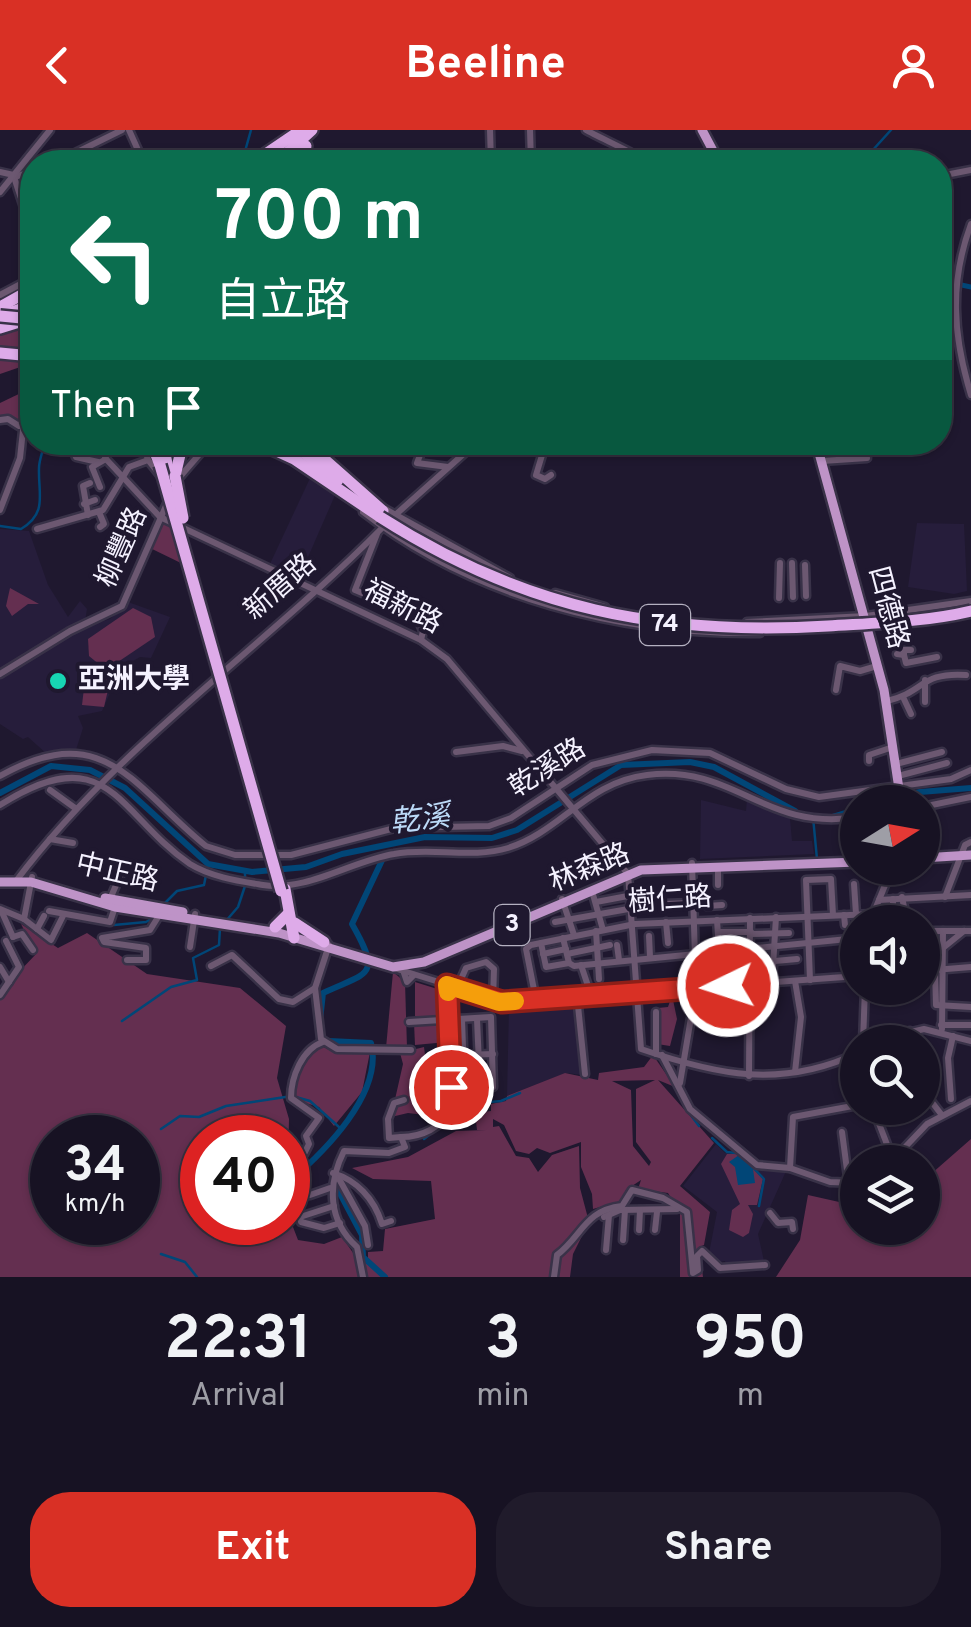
<!DOCTYPE html>
<meta charset="utf-8">
<style>
body{margin:0;font-family:Overpass,"Noto Sans TC",sans-serif;background:#201b2b;color:#f1f3f6;height:100vh;display:flex;flex-direction:column;font-size:38px;white-space:nowrap}
*{box-sizing:border-box;margin:0}
p{font-size:32px;color:#9e9ea6}
.icon{flex:none;width:55px;height:55px;fill:none;stroke:currentColor;stroke-width:2;stroke-linecap:round;stroke-linejoin:round}
.map{position:relative;height:1147px;overflow:hidden}
.sheet{display:flex;flex-direction:column;background:#171223;flex:1}
.sheet>*{flex:none}
.banner{position:absolute;left:20px;top:20px;width:932px;height:305px;border-radius:40px;box-shadow:0 2px 8px #0004,0 0 0 2px #363241;background:#0b6e4f;color:#fff;overflow:hidden}
.needle{width:65px;rotate:79deg}
.fabs{position:absolute;left:840px;top:655px;display:grid;gap:20px}
.fabs a{display:grid;place-items:center;width:100px;height:100px;border-radius:50%;background:#171223;box-shadow:0 2px 8px #0004,0 0 0 2px #363241;font-size:50px}
.speed{position:absolute;left:30px;top:985px;display:flex;gap:20px;font-size:50px;font-weight:700;text-align:center}
.speed>*{display:grid;place-content:center;width:130px;height:130px;border-radius:50%;background:#171223;box-shadow:0 2px 8px #0004,0 0 0 2px #363241;line-height:1}
.speed small{font-size:25px;font-weight:400}
.speed .limit{border:15px solid #d22;background:#fff;color:#111}
.pin{position:absolute;display:grid;place-items:center;width:85px;height:85px;color:#fff;margin:-42px;border:5px solid #fff;border-radius:50%;box-shadow:0 2px 10px #0007}
.me{position:absolute;width:110px;margin:-55px;rotate:266deg;stroke-linejoin:round;filter:drop-shadow(0 0 8px #0008)}
.turn{display:flex;align-items:center;gap:35px;height:210px;padding:0 30px;font-size:45px}
.turn .icon{width:130px;height:130px;stroke-width:2.5}
.turn b{display:block;font-size:70px;line-height:85px}
.then{display:flex;align-items:center;height:95px;padding:0 30px;background:#0003;gap:20px;font-size:38px}
.eta{display:flex;justify-content:space-evenly;align-items:center;height:170px;text-align:center}
.eta b{font-size:60px;font-weight:700;line-height:70px}
.button{display:flex;gap:20px;margin-top:auto;padding:20px 30px}
.button a{flex:1;height:115px;border-radius:40px;background:#d93025;color:#fff;font-size:40px;font-weight:700;line-height:115px;text-align:center}
.button a+a{background:#201b2b;color:#f1f3f6}
header{display:flex;justify-content:space-between;align-items:center;height:130px;padding:0 30px;background:#d93025;color:#fff;font-size:45px;font-weight:700}
.map>svg:first-child{display:block}
</style>
<header><svg class="icon" aria-label="back" viewBox="0 0 24 24"><path d="M15 5l-7 7 7 7"/></svg>Beeline<svg class="icon" aria-label="person" viewBox="0 0 24 24"><circle cx="12" cy="8" r="4"/><path d="M4 21q1-7 8-7t8 7"/></svg></header>
<div class="map">
<svg width="971" height="1147" viewBox="0 0 971 1147">
<rect width="100%" height="100%" fill="#1f182f"/>
<!-- built -->
<g fill="#261d3b">
<path d="M 312,344 L 336,363 L 298,450 L 269,436 Z"/>
<path d="M 917,393 L 964,394 L 967,461 L 954,464 L 908,457 Z"/>
<path d="M 0,399 L 29,401 L 48,455 L 68,487 L 80,471 L 87,479 L 85,491 L 0,542 Z"/>
<path d="M 128,472 L 170,487 L 151,528 L 140,527 L 121,538 L 102,581 L 78,586 L 83,598 L 75,623 L 47,624 L 28,607 L 23,609 L 0,594 L 0,547 L 82,497 L 110,489 Z"/>
<path d="M 747,669 L 790,688 L 792,711 L 812,711 L 814,724 L 700,729 L 701,670 L 746,681 Z"/>
<path d="M 573,872 L 582,945 L 566,943 L 507,966 L 509,876 Z"/>
<path d="M 716,1014 L 725,1023 L 738,1023 L 756,1039 L 787,1039 L 758,1104 L 764,1131 L 726,1136 L 725,1131 L 716,1133 L 709,1123 L 717,1082 L 683,1056 Z"/>
</g>
<!-- green -->
<g fill="#642f50" fill-rule="evenodd">
<path d="M 32,179 L 32,233 L 0,244 L 0,189 Z"/>
<path d="M 25,261 L 21,293 L 0,289 L 0,273 Z"/>
<path d="M 164,392 L 174,397 L 185,435 L 148,417 Z"/>
<path d="M 10,458 L 39,474 L 28,474 L 12,486 L 6,476 Z"/>
<path d="M 133,478 L 151,487 L 155,507 L 106,540 L 89,526 L 88,509 Z"/>
<path d="M 86,541 L 112,543 L 104,577 L 82,575 Z"/>
<path d="M 21,794 L 58,818 L 87,803 L 147,844 L 240,858 L 286,896 L 277,948 L 289,989 L 288,1035 L 288,1008 L 202,1008 L 202,1092 L 288,1092 L 288,1084 L 298,1110 L 324,1114 L 342,1107 L 358,1130 L 368,1128 L 368,1122 L 383,1121 L 385,1099 L 435,1089 L 431,1051 L 373,1049 L 352,1038 L 408,1027 L 456,1001 L 486,1000 L 477,1000 L 475,983 L 491,981 L 491,974 L 506,971 L 507,966 L 565,943 L 598,950 L 599,943 L 644,937 L 653,925 L 675,957 L 658,950 L 714,1013 L 680,1056 L 710,1082 L 704,1115 L 699,1117 L 703,1147 L 680,1147 L 680,1083 L 668,1063 L 638,1059 L 641,1050 L 626,1060 L 621,1071 L 593,1079 L 592,1064 L 581,1037 L 581,1012 L 550,1023 L 537,1018 L 529,1024 L 516,1021 L 504,995 L 493,989 L 493,997 L 499,996 L 516,1026 L 529,1028 L 538,1042 L 552,1025 L 579,1016 L 580,1058 L 589,1092 L 573,1124 L 570,1147 L 0,1147 L 0,862 L 36,824 ZM 655,950 L 636,959 L 636,1012 L 651,1032 L 649,1036 L 633,1016 L 631,960 L 612,951 ZM 52,1008 L 138,1008 L 138,1092 L 52,1092 Z"/>
<path d="M 393,842 L 405,852 L 407,918 L 386,918 Z"/>
<path d="M 415,852 L 447,862 L 447,886 L 415,886 Z"/>
<path d="M 672,865 L 677,889 L 670,916 L 657,914 L 658,878 L 668,877 Z"/>
<path d="M 447,891 L 447,912 L 415,915 L 414,893 Z"/>
<path d="M 320,915 L 333,922 L 370,922 L 362,962 L 334,996 L 319,977 L 292,969 C 293,947 302,928 320,915 Z"/>
<path d="M 424,917 L 433,986 L 408,983 L 391,987 L 403,934 L 400,923 Z"/>
<path d="M 971,1009 L 971,1147 L 776,1147 L 800,1110 L 808,1065 L 857,1076 L 858,1098 L 922,1098 L 923,1051 Z"/>
<path d="M 727,1024 L 739,1024 L 763,1049 L 757,1075 L 748,1075 L 753,1084 L 749,1103 L 743,1107 L 729,1100 L 732,1080 L 740,1074 L 721,1034 Z"/>
</g>
<!-- water -->
<path fill="#014677" d="M 739,1025 L 753,1039 L 755,1053 L 738,1055 L 735,1037 L 729,1032 Z"/>
<g fill="none" stroke-linecap="round" stroke-linejoin="round">
<!-- stream -->
<g stroke="#014677" stroke-width="2.5">
<path d="M 242,32 L 251,0"/>
<path d="M 862,32 L 891,0"/>
<path d="M 0,396 L 21,399 C 48,383 38,364 39,338 C 39,330 43,321 45,312"/>
<path d="M 813,687 L 817,729"/>
<path d="M 245,748 L 245,741"/>
<path d="M 164,774 L 177,761 L 204,755 L 206,745"/>
<path d="M 225,792 L 238,777 L 245,756"/>
<path d="M 114,795 L 146,792 L 155,787"/>
<path d="M 122,891 L 171,857 L 197,850 L 193,828 L 219,815 L 220,798"/>
<path d="M 688,981 L 699,996"/>
<path d="M 161,999 L 180,986 L 199,987 L 226,976 L 292,966 L 310,971 L 339,997"/>
<path d="M 712,1008 L 727,1022 L 736,1023"/>
<path d="M 424,1009 L 469,974 L 501,971 L 520,963"/>
<path d="M 746,1030 L 764,1049 L 759,1076"/>
<path d="M 161,1124 L 185,1132 L 197,1147"/>
</g>
<!-- canal -->
<g stroke="#014677" stroke-width="5">
<path d="M 957,154 L 971,157"/>
<path d="M 940,162 L 953,157"/>
</g>
<!-- river -->
<g stroke="#014677" stroke-width="6">
<path d="M 0,663 L 51,636 L 90,640 L 125,658 L 208,734 L 252,742 L 306,737 L 342,724 L 425,707 L 492,708 L 517,700 L 621,635 L 690,632 L 714,637 L 795,681"/>
<path d="M 879,672 L 920,662 L 971,658"/>
<path d="M 832,687 L 858,679"/>
<path d="M 320,891 L 323,863 C 367,842 383,848 352,794 L 385,724"/>
<path d="M 329,911 L 371,913 C 384,963 324,1022 290,1051 L 293,1073 L 335,1054 L 362,1105 L 363,1127 L 385,1147"/>
</g>
<defs>
<g id="minor">
<path d="M 129,0 L 142,29"/>
<path d="M 490,0 L 491,32"/>
<path d="M 530,0 L 531,32"/>
<path d="M 586,0 C 598,7 643,27 646,32"/>
<path d="M 57,32 L 122,0"/>
<path d="M 0,42 L 18,46 L 32,41"/>
<path d="M 940,46 L 971,40"/>
<path d="M 14,47 L 32,102"/>
<path d="M 0,62 L 50,0"/>
<path d="M 971,94 C 949,153 953,206 971,265"/>
<path d="M 0,165 L 32,148"/>
<path d="M 0,290 L 8,289 L 19,296 L 24,290"/>
<path d="M 99,312 L 106,329 L 160,387 L 421,510 L 447,529 L 628,744 L 641,919 C 717,945 781,959 858,923"/>
<path d="M 143,312 L 148,330"/>
<path d="M 425,312 L 417,333 L 448,337"/>
<path d="M 546,312 L 536,345 L 545,349 L 551,345"/>
<path d="M 817,316 L 867,314"/>
<path d="M 73,320 L 76,327 L 98,332"/>
<path d="M 103,324 L 116,318 L 114,312"/>
<path d="M 822,331 L 867,328"/>
<path d="M 178,349 L 210,312"/>
<path d="M 100,357 L 92,337 L 106,329"/>
<path d="M 84,374 L 95,370"/>
<path d="M 385,379 L 510,448"/>
<path d="M 0,380 L 20,328 L 30,236"/>
<path d="M 99,382 L 104,394 L 100,397"/>
<path d="M 363,382 C 473,468 622,505 760,503"/>
<path d="M 88,385 L 83,356 L 90,353"/>
<path d="M 393,387 L 477,312"/>
<path d="M 37,399 L 103,380 L 129,337 L 148,330 L 160,345"/>
<path d="M 377,404 L 355,460 L 417,486 L 423,501 L 421,510"/>
<path d="M 792,433 L 793,467"/>
<path d="M 805,435 L 806,466"/>
<path d="M 555,463 L 605,477"/>
<path d="M 779,468 L 780,433"/>
<path d="M 747,492 L 866,486 L 971,471"/>
<path d="M 897,524 L 904,525 L 906,533 L 937,527"/>
<path d="M 904,525 L 904,520 L 911,520"/>
<path d="M 0,544 L 70,501 L 122,476 L 169,369"/>
<path d="M 836,560 L 840,536 L 860,541 L 877,536"/>
<path d="M 903,567 L 911,584"/>
<path d="M 887,571 C 925,562 920,542 966,545"/>
<path d="M 925,572 L 925,550"/>
<path d="M 456,622 L 503,616 L 522,621"/>
<path d="M 869,631 L 869,625 L 893,617"/>
<path d="M 896,634 L 942,622"/>
<path d="M 0,646 C 105,587 134,658 206,716 L 235,725 L 291,725 L 395,698 L 489,696 L 511,688 L 592,635 L 652,620 L 710,623 L 786,659 L 819,667 L 951,649 L 971,640"/>
<path d="M 898,646 L 947,633"/>
<path d="M 50,660 L 75,678"/>
<path d="M 0,675 C 109,606 117,684 190,734 C 211,747 239,751 263,755 C 307,762 351,731 394,724 C 431,717 472,729 508,718 C 560,702 587,652 647,645 C 736,634 763,702 858,687"/>
<path d="M 922,677 L 971,667"/>
<path d="M 50,709 L 73,713"/>
<path d="M 16,751 C 120,613 264,518 384,396"/>
<path d="M 854,754 L 856,784"/>
<path d="M 718,755 L 718,736"/>
<path d="M 592,761 L 603,800"/>
<path d="M 902,767 L 907,792"/>
<path d="M 945,767 L 965,715 L 971,712"/>
<path d="M 110,769 L 123,739"/>
<path d="M 562,769 L 574,805"/>
<path d="M 879,770 L 971,765"/>
<path d="M 596,772 L 633,765"/>
<path d="M 664,774 L 692,773"/>
<path d="M 707,776 L 722,775"/>
<path d="M 0,779 L 24,789 L 51,810 L 63,786"/>
<path d="M 1,780 L 13,807"/>
<path d="M 49,781 L 110,792 L 115,777"/>
<path d="M 844,785 L 845,795"/>
<path d="M 24,789 L 32,747"/>
<path d="M 717,790 L 719,820"/>
<path d="M 555,792 L 634,778"/>
<path d="M 666,792 L 668,813"/>
<path d="M 870,792 L 892,738"/>
<path d="M 893,792 L 893,769"/>
<path d="M 37,799 L 44,786"/>
<path d="M 596,801 L 599,849"/>
<path d="M 922,801 L 971,801"/>
<path d="M 718,802 L 751,802"/>
<path d="M 751,804 L 789,803"/>
<path d="M 649,806 L 650,827"/>
<path d="M 13,807 L 22,804 L 33,820"/>
<path d="M 563,808 L 569,833 L 574,836 L 858,808"/>
<path d="M 541,813 L 546,837 L 569,833"/>
<path d="M 329,815 L 315,858 L 321,909 L 337,919 L 411,920"/>
<path d="M 617,815 L 619,830"/>
<path d="M 190,817 L 195,784"/>
<path d="M 943,818 L 964,801"/>
<path d="M 543,824 L 566,819"/>
<path d="M 567,824 L 610,815"/>
<path d="M 127,830 L 146,830 L 146,818 L 104,812 L 102,808 L 150,800 L 160,784"/>
<path d="M 775,831 L 797,829"/>
<path d="M 581,835 L 591,865"/>
<path d="M 211,836 L 232,825 L 279,869 L 293,872 L 315,858"/>
<path d="M 0,837 L 9,852"/>
<path d="M 394,838 L 503,872 L 858,846"/>
<path d="M 403,840 L 407,852 L 414,845"/>
<path d="M 935,840 L 936,875 L 971,877"/>
<path d="M 922,841 L 971,837"/>
<path d="M 810,850 L 806,750 L 831,749 L 833,785"/>
<path d="M 772,852 L 776,787"/>
<path d="M 728,856 L 729,819"/>
<path d="M 457,858 L 466,838 L 486,832 L 494,839 L 493,870"/>
<path d="M 0,865 L 19,837 L 6,811"/>
<path d="M 577,866 L 585,944"/>
<path d="M 536,870 L 526,819 L 531,815 L 635,794 L 873,784"/>
<path d="M 656,882 L 656,924"/>
<path d="M 462,889 L 465,974"/>
<path d="M 477,889 L 480,957"/>
<path d="M 409,892 L 491,887 L 493,957 L 451,957"/>
<path d="M 941,895 L 971,895"/>
<path d="M 942,899 L 943,801"/>
<path d="M 910,901 L 914,912"/>
<path d="M 863,912 L 865,858"/>
<path d="M 869,912 L 924,899 L 971,911"/>
<path d="M 465,925 L 493,924"/>
<path d="M 662,925 L 690,979 L 757,1035 L 790,1038 L 830,1052 L 858,1053"/>
<path d="M 922,941 L 931,971 L 941,984"/>
<path d="M 795,942 L 801,887 L 795,851"/>
<path d="M 749,946 L 750,788"/>
<path d="M 680,953 L 696,858 L 692,733"/>
<path d="M 951,969 L 948,928 L 953,906"/>
<path d="M 873,978 L 893,1030"/>
<path d="M 842,1002 L 849,1055"/>
<path d="M 401,1007 C 422,1007 441,998 452,978 L 447,855"/>
<path d="M 304,1024 L 309,1014 L 306,1006 L 319,988 L 291,968 C 291,947 302,919 323,912"/>
<path d="M 891,1032 L 927,994 L 971,971"/>
<path d="M 790,1038 L 793,987 L 858,975"/>
<path d="M 333,1043 C 356,1050 374,1068 382,1094 L 391,1091"/>
<path d="M 338,1047 L 365,1096 L 368,1115"/>
<path d="M 310,1065 L 330,1058"/>
<path d="M 334,1076 L 300,1087 L 301,1092 L 324,1098 L 340,1093"/>
<path d="M 770,1083 L 778,1093 L 792,1092 L 793,1099"/>
<path d="M 604,1087 L 620,1080 L 677,1079"/>
<path d="M 639,1100 L 640,1080"/>
<path d="M 655,1100 L 657,1082"/>
<path d="M 623,1110 L 625,1080"/>
<path d="M 606,1120 L 609,1085"/>
<path d="M 363,1147 L 357,1117 C 328,1091 327,1055 344,1021 L 389,1023 L 405,1017 L 401,1007 L 389,1008 L 388,989 L 394,973 L 404,970"/>
<path d="M 554,1147 L 557,1125 C 582,1106 585,1080 622,1076 L 632,1060 L 663,1068 L 687,1082 L 693,1143 L 698,1140 L 697,1126 L 702,1121 L 720,1138 L 765,1135"/>
</g>
<g id="major">
<path d="M 702,0 L 719,32"/>
<path d="M 816,312 L 884,560 L 901,672"/>
<path d="M 922,728 L 971,725"/>
<path d="M 0,752 L 31,752 L 115,777 L 279,803 L 393,837 L 424,832 L 641,740 L 858,732"/>
<path d="M 105,768 L 183,782"/>
</g>
<g id="highway">
<path d="M 254,32 L 301,0"/>
<path d="M 277,32 L 312,0"/>
<path d="M 293,32 L 306,16"/>
<path d="M 0,177 L 32,159"/>
<path d="M 0,186 L 32,175"/>
<path d="M 0,198 L 29,189"/>
<path d="M 0,223 L 32,226"/>
<path d="M 151,312 L 160,335"/>
<path d="M 163,312 L 171,356"/>
<path d="M 257,312 L 294,329 L 380,387"/>
<path d="M 290,312 L 338,350"/>
<path d="M 305,312 L 383,381"/>
<path d="M 175,346 L 183,312"/>
<path d="M 285,759 L 294,808"/>
<path d="M 295,793 L 324,812"/>
<path d="M 275,797 L 288,784"/>
</g>
</defs>
<!-- minor casing -->
<use href="#minor" stroke="#393248" stroke-width="11"/>
<!-- major casing -->
<use href="#major" stroke="#393248" stroke-width="14"/>
<!-- highway casing -->
<use href="#highway" stroke="#393248" stroke-width="16"/>
<!-- minor -->
<use href="#minor" stroke="#6c5871" stroke-width="6"/>
<!-- major -->
<use href="#major" stroke="#be93c7" stroke-width="9"/>
<!-- highway -->
<use href="#highway" stroke="#deabe9" stroke-width="11"/>
<defs>
<g id="highway-bridge">
<path d="M 0,186 L 32,189"/>
<path d="M 160,335 L 281,761"/>
<path d="M 175,346 L 183,388"/>
<path d="M 380,387 C 524,479 659,506 828,496 C 875,493 925,492 971,481"/>
</g>
</defs>
<!-- highway-bridge casing -->
<use href="#highway-bridge" stroke="#393248" stroke-width="16" stroke-linecap="butt"/>
<!-- highway-bridge -->
<use href="#highway-bridge" stroke="#deabe9" stroke-width="11"/>
</g>
<g fill="none" stroke-linecap="round" stroke-linejoin="round">
<defs>
<path id="route" d="M 451,957 L 447,855 L 502,872 L 728,856"/>
</defs>
<!-- route casing -->
<use href="#route" stroke="#8d1f18" stroke-width="25"/>
<!-- route -->
<use href="#route" stroke="#d93025" stroke-width="18"/>
<!-- slow -->
<path stroke="#f59e0b" stroke-width="18" d="M 448,862 L 447,855 L 499,872 L 515,871"/>
</g>
<!-- markers -->
<circle fill="#17d5b3" stroke="#1f182f" stroke-width="4" cx="58" cy="551" r="10"/>
<g text-anchor="middle" dominant-baseline="central" stroke-width="8" stroke-linejoin="round" paint-order="stroke">
<!-- shield labels -->
<g fill="#1f182f" stroke="#b5b1c1" stroke-width="2.5">
<rect x="640" y="475" width="50" height="40" rx="8"/>
<rect x="494.5" y="775" width="35" height="40" rx="8"/>
</g>
<g font-size="25" font-weight="bold" fill="#f5f2ff">
<text x="665" y="495">74</text>
<text x="512" y="795">3</text>
</g>
<!-- street labels -->
<g font-size="28" fill="#f5f2ff" stroke="#1f182f">
<text transform="translate(123 418) rotate(-66)">柳豐路</text>
<text transform="translate(281 458) rotate(-41)">新厝路</text>
<text transform="translate(402 478) rotate(27)">福新路</text>
<text transform="translate(887 478) rotate(75)">四德路</text>
<text transform="translate(548 639) rotate(-32)">乾溪路</text>
<text transform="translate(590 739) rotate(-22)">林森路</text>
<text transform="translate(117 744) rotate(13)">中正路</text>
<text transform="translate(670 771) rotate(-4)">樹仁路</text>
</g>
<!-- poi labels -->
<g font-size="28" font-weight="bold" fill="#f5f2ff" stroke="#1f182f" text-anchor="start">
<text x="78" y="551">亞洲大學</text>
</g>
<!-- water labels -->
<g font-size="30" font-style="italic" fill="#bcdaf8" stroke="#1f182f">
<text transform="translate(420 691) rotate(-7)">乾溪</text>
</g>
</g>
</svg>
<div class="fabs">
<a><svg class="needle" viewBox="-14 -14 28 28"><path d="M0-13l5 13h-10z" fill="#e53935"/><path d="M0 13l5-13h-10z" fill="#9e9ea6"/></svg></a>
<a><svg class="icon" aria-label="sound" viewBox="0 0 24 24"><path d="M4 9h4l5-4v14l-5-4H4zM17 9q2 3 0 6"/></svg></a>
<a><svg class="icon" aria-label="search" viewBox="0 0 24 24"><circle cx="10" cy="10" r="6"/><path d="M15 15l6 6"/></svg></a>
<a><svg class="icon" aria-label="layers" viewBox="0 0 24 24"><path d="M12 4l9 5-9 5-9-5zM3 14l9 5 9-5"/></svg></a>
</div>
<div class="speed"><div>34<small>km/h</small></div><div class="limit">40</div></div>
<div class="pin" style="left:451px;top:957px;background:#d93025"><svg class="icon" aria-label="arrive" viewBox="0 0 24 24"><path d="M6 21V4h12l-3 4 3 4H6"/></svg></div>
<svg class="me" style="left:728px;top:856px" viewBox="-20 -20 40 40"><circle r="17" fill="#d93025" stroke="#fff" stroke-width="3"/><path d="M0-11L8 9 0 5-8 9z" fill="#fff"/></svg>
<div class="banner">
<div class="turn"><svg class="icon" aria-label="left" viewBox="0 0 24 24"><path d="M17 20v-9H6M10 6l-5 5 5 5"/></svg><div><b>700 m</b>自立路</div></div>
<div class="then">Then<svg class="icon" aria-label="arrive" viewBox="0 0 24 24"><path d="M6 21V4h12l-3 4 3 4H6"/></svg></div>
</div>
</div>
<section class="sheet">
<div class="eta">
<div><b>22:31</b><p>Arrival</p></div>
<div><b>3</b><p>min</p></div>
<div><b>950</b><p>m</p></div>
</div>
<div class="button"><a>Exit</a><a>Share</a></div>
</section>
